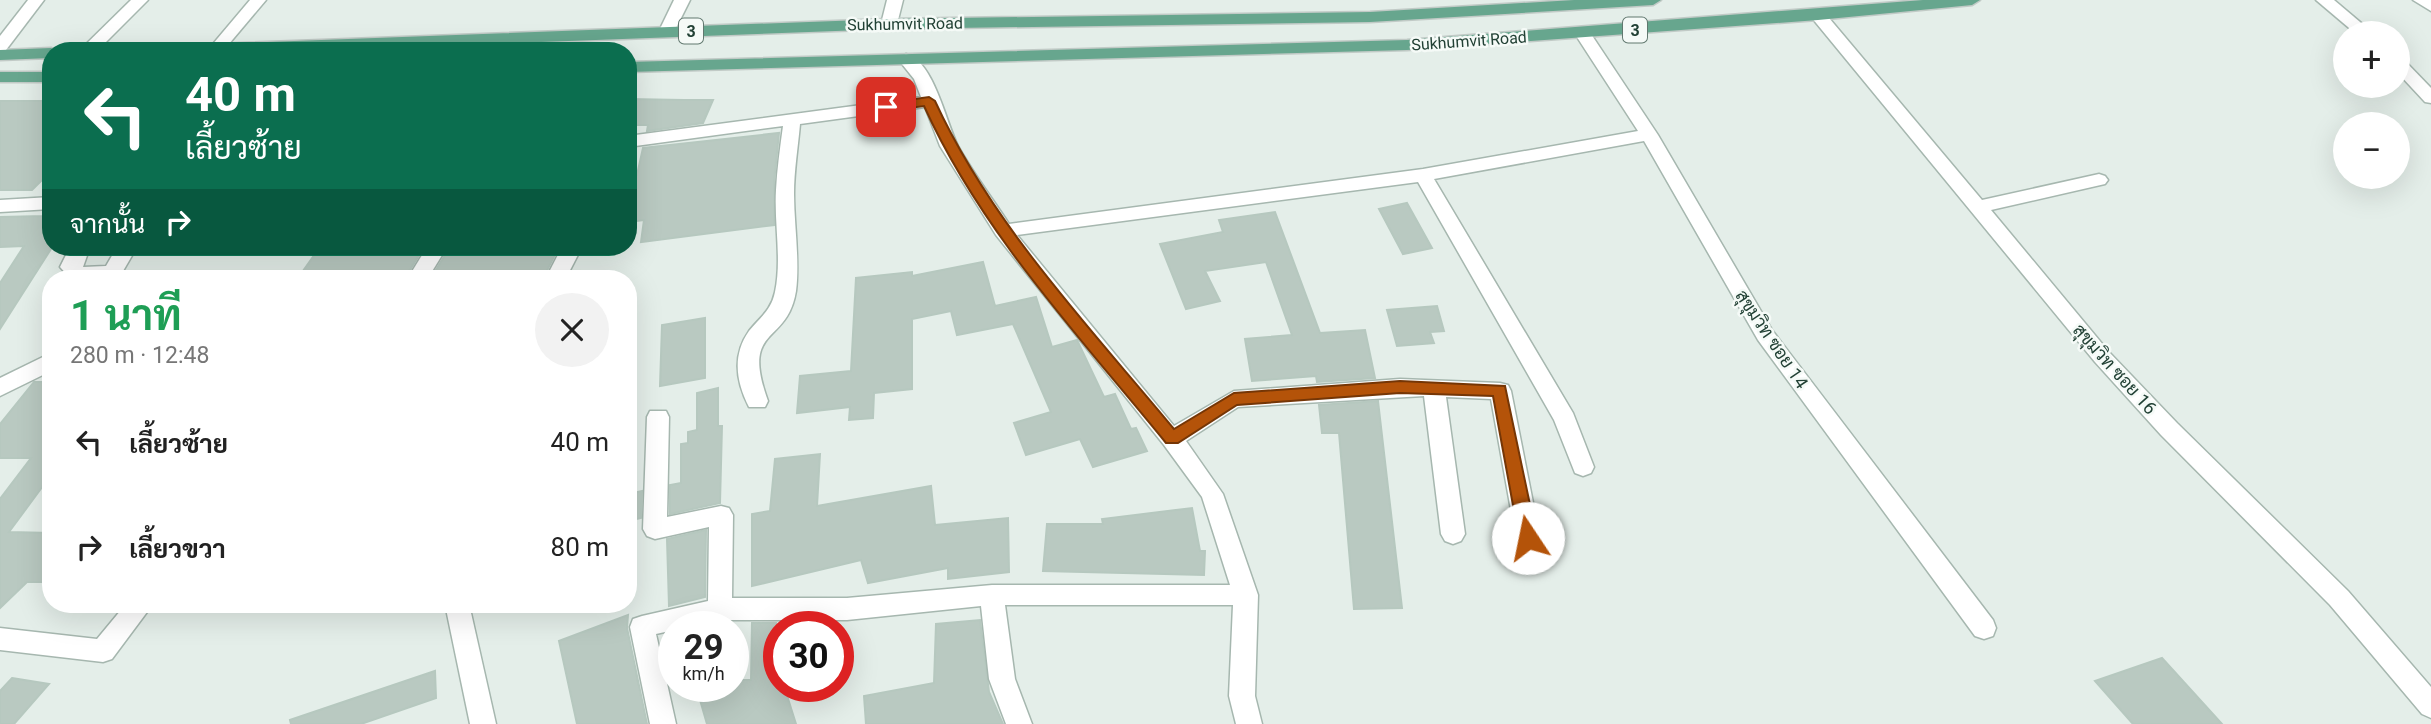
<!DOCTYPE html>
<html lang="th">
<meta charset="utf-8">
<style>
body{margin:0;font-family:Roboto,Sarabun,sans-serif;background:#f2f2f2;color:#222;height:100vh;display:flex;flex-direction:column;font-size:26px;white-space:nowrap}
*{box-sizing:border-box;margin:0}
p{font-size:23px;color:#767676}
.icon{flex:none;width:38px;height:38px;fill:none;stroke:currentColor;stroke-width:2;stroke-linecap:round;stroke-linejoin:round}
.map{position:relative;flex:1;overflow:hidden}
.sheet{position:absolute;left:42px;top:270px;width:595px;height:343px;display:flex;flex-direction:column;background:#fff;border-radius:28px;box-shadow:0 7px 28px #0002}
.sheet>*{flex:none}
.top-card{position:absolute;left:42px;top:42px;width:595px;height:214px;border-radius:28px;box-shadow:0 7px 28px #0002;background:#0b6e4f;color:#fff;overflow:hidden}
.buttons{position:absolute;left:2333px;top:21px;display:grid;gap:14px}
.buttons a{display:grid;place-items:center;width:77px;height:77px;border-radius:50%;background:#fff;box-shadow:0 7px 28px #0002;font-size:35px}
.speed{position:absolute;left:658px;top:611px;display:flex;gap:14px;font-size:35px;font-weight:700;text-align:center}
.speed>*{display:grid;place-content:center;width:91px;height:91px;border-radius:50%;background:#fff;box-shadow:0 7px 28px #0002;line-height:1}
.speed small{font-size:18px;font-weight:400}
.speed .limit{border:10px solid #d22;background:#fff;color:#111}
.pin{position:absolute;display:grid;place-items:center;width:60px;height:60px;color:#fff;margin:-30px;border-radius:14px;box-shadow:0 4px 10px #0006}
.me{position:absolute;width:77px;margin:-38px;rotate:349deg;stroke-linejoin:round;filter:drop-shadow(0 0 5px #0008)}
.turn{display:flex;align-items:center;gap:24px;height:147px;padding:0 28px;font-size:32px}
.turn .icon{width:91px;height:91px;stroke-width:2.5}
.turn b{display:block;font-size:49px;line-height:60px}
.then{display:flex;align-items:center;height:66px;padding:0 28px;background:#0003;gap:14px;font-size:26px}
.round{display:grid;place-items:center;flex:none;width:74px;height:74px;border-radius:37px;background:#f2f2f2}
.summary{display:flex;align-items:center;justify-content:space-between;height:119px;padding:0 28px}
h1{font-size:42px;font-weight:700;line-height:52px;color:#1e9e55}
ul{padding:0;list-style:none}
li{display:flex;align-items:center;gap:21px;height:105px;padding:0 28px}
li div{flex:1}
li b{display:block;font-size:26px}
li em{font-style:normal}
.map>svg:first-child{display:block}
</style>
<div class="map">
<svg width="2431" height="724" viewBox="0 0 2431 724">
<rect width="100%" height="100%" fill="#e4eee9"/>
<!-- building -->
<g fill="#b9c9c1" stroke="#b6c8bf" stroke-width="2">
<path d="M 628,99 L 684,100 L 713,100 L 703,123 L 647,131 L 648,125 L 628,125 Z"/>
<path d="M 0,101 L 51,101 L 51,171 L 32,190 L 0,190 Z"/>
<path d="M 779,133 L 774,182 L 774,225 L 641,242 L 644,220 L 628,222 L 628,176 L 637,175 L 643,148 Z"/>
<path d="M 1407,203 L 1432,248 L 1403,254 L 1379,209 Z"/>
<path d="M 47,212 L 51,212 L 51,249 L 0,329 L 0,283 L 24,246 L 0,247 L 0,217 L 44,216 Z"/>
<path d="M 1275,212 L 1320,333 L 1365,330 L 1375,378 L 1317,382 L 1316,376 L 1252,381 L 1245,339 L 1292,335 L 1266,262 L 1205,271 L 1220,301 L 1186,309 L 1160,244 L 1223,232 L 1219,220 Z"/>
<path d="M 320,247 L 424,247 L 405,278 L 298,278 Z"/>
<path d="M 450,247 L 559,247 L 543,278 L 431,278 Z"/>
<path d="M 983,262 L 995,306 L 1036,297 L 1052,347 L 1077,340 L 1104,397 L 1115,394 L 1131,429 L 1136,428 L 1147,451 L 1093,467 L 1080,439 L 1026,455 L 1014,423 L 1051,412 L 1013,324 L 957,335 L 951,311 L 912,319 L 912,389 L 874,393 L 873,418 L 849,420 L 850,407 L 797,413 L 800,376 L 851,371 L 856,278 L 912,272 L 912,276 Z"/>
<path d="M 1437,306 L 1444,331 L 1430,332 L 1434,343 L 1397,346 L 1387,310 Z"/>
<path d="M 705,318 L 705,378 L 660,386 L 662,325 Z"/>
<path d="M 34,382 L 51,382 L 51,475 L 9,532 L 51,533 L 51,572 L 43,582 L 27,582 L 0,608 L 0,499 L 31,458 L 0,458 L 0,424 Z"/>
<path d="M 718,388 L 718,426 L 722,426 L 720,503 L 670,514 L 670,485 L 681,483 L 681,444 L 688,443 L 688,432 L 697,430 L 697,393 Z"/>
<path d="M 1378,401 L 1402,608 L 1354,609 L 1339,433 L 1322,433 L 1319,405 Z"/>
<path d="M 820,454 L 817,506 L 931,486 L 935,525 L 1008,518 L 1009,572 L 948,579 L 948,568 L 868,583 L 861,560 L 752,586 L 752,514 L 770,511 L 775,459 Z"/>
<path d="M 642,491 L 641,518 L 628,521 L 628,494 Z"/>
<path d="M 1192,508 L 1200,551 L 1205,551 L 1204,575 L 1043,571 L 1047,524 L 1103,524 L 1102,519 Z"/>
<path d="M 706,530 L 705,597 L 669,606 L 667,539 Z"/>
<path d="M 628,615 L 627,628 L 647,724 L 577,724 L 559,641 Z"/>
<path d="M 980,620 L 989,692 L 1003,724 L 866,724 L 864,696 L 934,683 L 936,624 Z"/>
<path d="M 752,623 L 776,623 L 779,643 L 771,646 L 779,670 L 779,686 L 784,686 L 796,724 L 707,724 L 696,686 L 733,686 L 733,680 L 751,680 Z"/>
<path d="M 2162,658 L 2222,724 L 2133,724 L 2095,681 Z"/>
<path d="M 435,671 L 436,698 L 361,724 L 291,724 L 290,720 Z"/>
<path d="M 12,678 L 49,684 L 14,724 L 0,724 L 0,691 Z"/>
</g>
<g fill="none" stroke-linecap="round" stroke-linejoin="round">
<defs>
<g id="minor">
<path d="M 28,0 L 44,0 L 6,50 L 0,52 L 0,36 Z"/>
<path d="M 131,0 L 148,0 L 97,51 L 79,51 Z"/>
<path d="M 250,0 L 266,0 L 223,51 L 207,51 Z"/>
<path d="M 674,0 L 690,0 L 673,34 L 661,34 L 659,31 Z"/>
<path d="M 887,0 L 903,0 L 897,24 L 889,29 L 881,24 Z"/>
<path d="M 2316,0 L 2334,0 L 2373,33 L 2355,33 Z"/>
<path d="M 2413,0 L 2431,0 L 2431,11 Z"/>
<path d="M 1818,10 L 1824,12 L 1982,200 L 2099,174 L 2105,176 L 2108,180 L 2105,184 L 1991,210 L 2109,352 L 2177,423 L 2348,591 L 2431,687 L 2431,718 L 2422,714 L 2330,605 L 2161,435 L 2095,362 L 1812,18 L 1810,15 Z"/>
<path d="M 1583,29 L 1589,31 L 1658,135 L 1772,330 L 1993,620 L 1996,628 L 1993,636 L 1984,639 L 1975,636 L 1758,340 L 1644,141 L 1434,179 L 1573,413 L 1594,467 L 1591,473 L 1583,476 L 1575,473 L 1554,420 L 1418,182 L 1017,235 L 1174,426 L 1234,391 L 1400,379 L 1500,383 L 1508,385 L 1511,391 L 1540,538 L 1536,545 L 1528,548 L 1520,545 L 1516,538 L 1491,399 L 1446,397 L 1465,534 L 1461,541 L 1453,544 L 1445,541 L 1441,534 L 1424,396 L 1238,407 L 1186,441 L 1223,494 L 1258,595 L 1255,696 L 1262,724 L 1236,724 L 1229,696 L 1233,605 L 1005,605 L 1015,679 L 1032,724 L 1006,724 L 989,679 L 981,606 L 847,620 L 720,620 L 674,626 L 674,630 L 656,634 L 676,724 L 650,724 L 630,627 L 633,619 L 642,616 L 708,601 L 709,527 L 655,539 L 647,536 L 643,529 L 647,417 L 650,411 L 666,411 L 669,417 L 667,517 L 721,506 L 729,508 L 733,515 L 732,598 L 847,598 L 992,585 L 1230,585 L 1202,497 L 1164,445 L 996,235 L 940,146 L 925,107 L 800,124 C 798,147 794,171 794,194 C 794,225 800,260 796,291 C 787,347 740,324 768,401 L 765,407 L 749,407 C 736,382 732,355 749,331 C 760,317 771,311 775,292 C 782,260 774,223 776,190 C 777,169 780,148 783,126 L 628,147 L 628,136 L 921,97 L 914,79 L 898,59 L 906,54 C 934,61 946,123 958,146 C 973,173 992,198 1009,224 L 1423,169 L 1638,131 L 1575,34 Z"/>
<path d="M 2398,59 L 2404,60 L 2431,88 L 2431,103 L 2425,102 L 2398,73 Z"/>
<path d="M 51,197 L 51,209 L 0,212 L 0,200 Z"/>
<path d="M 70,247 L 90,247 L 83,267 L 106,266 L 117,247 L 137,247 L 119,278 L 70,278 L 60,267 Z"/>
<path d="M 427,247 L 447,247 L 428,278 L 408,278 Z"/>
<path d="M 562,247 L 582,247 L 566,278 L 546,278 Z"/>
<path d="M 51,353 L 51,371 L 0,396 L 0,378 Z"/>
<path d="M 126,604 L 153,604 L 112,659 L 103,662 L 0,650 L 0,628 L 97,639 Z"/>
<path d="M 445,604 L 469,604 L 496,724 L 470,724 Z"/>
</g>
<g id="major">
<path d="M 1574,0 L 1661,0 L 1653,5 L 1370,22 L 889,29 L 298,51 L 150,51 L 158,46 L 889,19 L 1370,12 Z"/>
<path d="M 1923,0 L 1980,0 L 1972,5 L 1818,20 L 1407,50 L 628,72 L 628,62 L 1407,40 Z"/>
<path d="M 51,48 L 58,51 L 51,51 L 51,58 L 0,60 L 0,50 Z"/>
<rect x="0" y="72" width="51" height="10"/>
</g>
</defs>
<!-- minor casing -->
<use href="#minor" stroke="#a6b7af" stroke-width="3"/>
<!-- major casing -->
<use href="#major" stroke="#c1cac6" stroke-width="3"/>
<!-- minor -->
<use href="#minor" fill="#fff" fill-rule="evenodd"/>
<!-- major -->
<use href="#major" fill="#67a68e" fill-rule="evenodd"/>
</g>
<!-- route -->
<path fill="#b45309" stroke="#753606" stroke-width="2" d="M 929,97 L 935,101 C 992,225 1088,325 1174,429 L 1234,393 L 1400,381 L 1505,386 L 1537,538 L 1534,543 L 1528,545 L 1519,538 L 1493,396 L 1400,393 L 1237,405 L 1178,443 L 1166,443 C 1079,336 981,232 924,106 L 886,111 L 879,107 L 886,103 Z"/>
<g text-anchor="middle" dominant-baseline="central" stroke-width="5" stroke-linejoin="round" paint-order="stroke">
<!-- far-street labels -->
<g font-size="16" fill="#224135" stroke="#f5faf7">
<text transform="translate(905 24) rotate(-1)">Sukhumvit Road</text>
<text transform="translate(1469 41) rotate(-4)">Sukhumvit Road</text>
</g>
<!-- shield labels -->
<g fill="#f5faf7" stroke="#61786f" stroke-width="2">
<rect x="1623" y="17.5" width="24" height="25" rx="5"/>
<rect x="679" y="18.5" width="24" height="25" rx="5"/>
</g>
<g font-size="16" font-weight="bold" fill="#224135">
<text x="1635" y="30">3</text>
<text x="691" y="31">3</text>
</g>
<!-- street labels -->
<g font-size="18" fill="#224135" stroke="#f5faf7">
<text transform="translate(1772 339) rotate(56)">สุขุมวิท ซอย 14</text>
<text transform="translate(2115 369) rotate(48)">สุขุมวิท ซอย 16</text>
</g>
</g>
</svg>
<div class="buttons">
<a>+</a>
<a>−</a>
</div>
<div class="speed"><div>29<small>km/h</small></div><div class="limit">30</div></div>
<div class="pin" style="left:886px;top:107px;background:#d93025"><svg class="icon" aria-label="arrive" viewBox="0 0 24 24"><path d="M6 21V4h12l-3 4 3 4H6"/></svg></div>
<svg class="me" style="left:1528px;top:538px" viewBox="-20 -20 40 40"><circle r="19" fill="#fff"/><path d="M0-13L10 11 0 6-10 11z" fill="#b45309"/></svg>
<div class="top-card">
<div class="turn"><svg class="icon" aria-label="left" viewBox="0 0 24 24"><path d="M17 20v-9H6M10 6l-5 5 5 5"/></svg><div><b>40 m</b>เลี้ยวซ้าย</div></div>
<div class="then">จากนั้น<svg class="icon" aria-label="right" viewBox="0 0 24 24"><path d="M7 20v-9h11M14 6l5 5-5 5"/></svg></div>
</div>
<section class="sheet">
<div class="summary"><div><h1>1 นาที</h1><p>280 m · 12:48</p></div><a class="round"><svg class="icon" aria-label="close" viewBox="0 0 24 24"><path d="M6 6l12 12M18 6L6 18"/></svg></a></div>
<ul>
<li><svg class="icon" aria-label="left" viewBox="0 0 24 24"><path d="M17 20v-9H6M10 6l-5 5 5 5"/></svg><div><b>เลี้ยวซ้าย</b></div><em>40 m</em></li>
<li><svg class="icon" aria-label="right" viewBox="0 0 24 24"><path d="M7 20v-9h11M14 6l5 5-5 5"/></svg><div><b>เลี้ยวขวา</b></div><em>80 m</em></li>
</ul>
</section>
</div>
